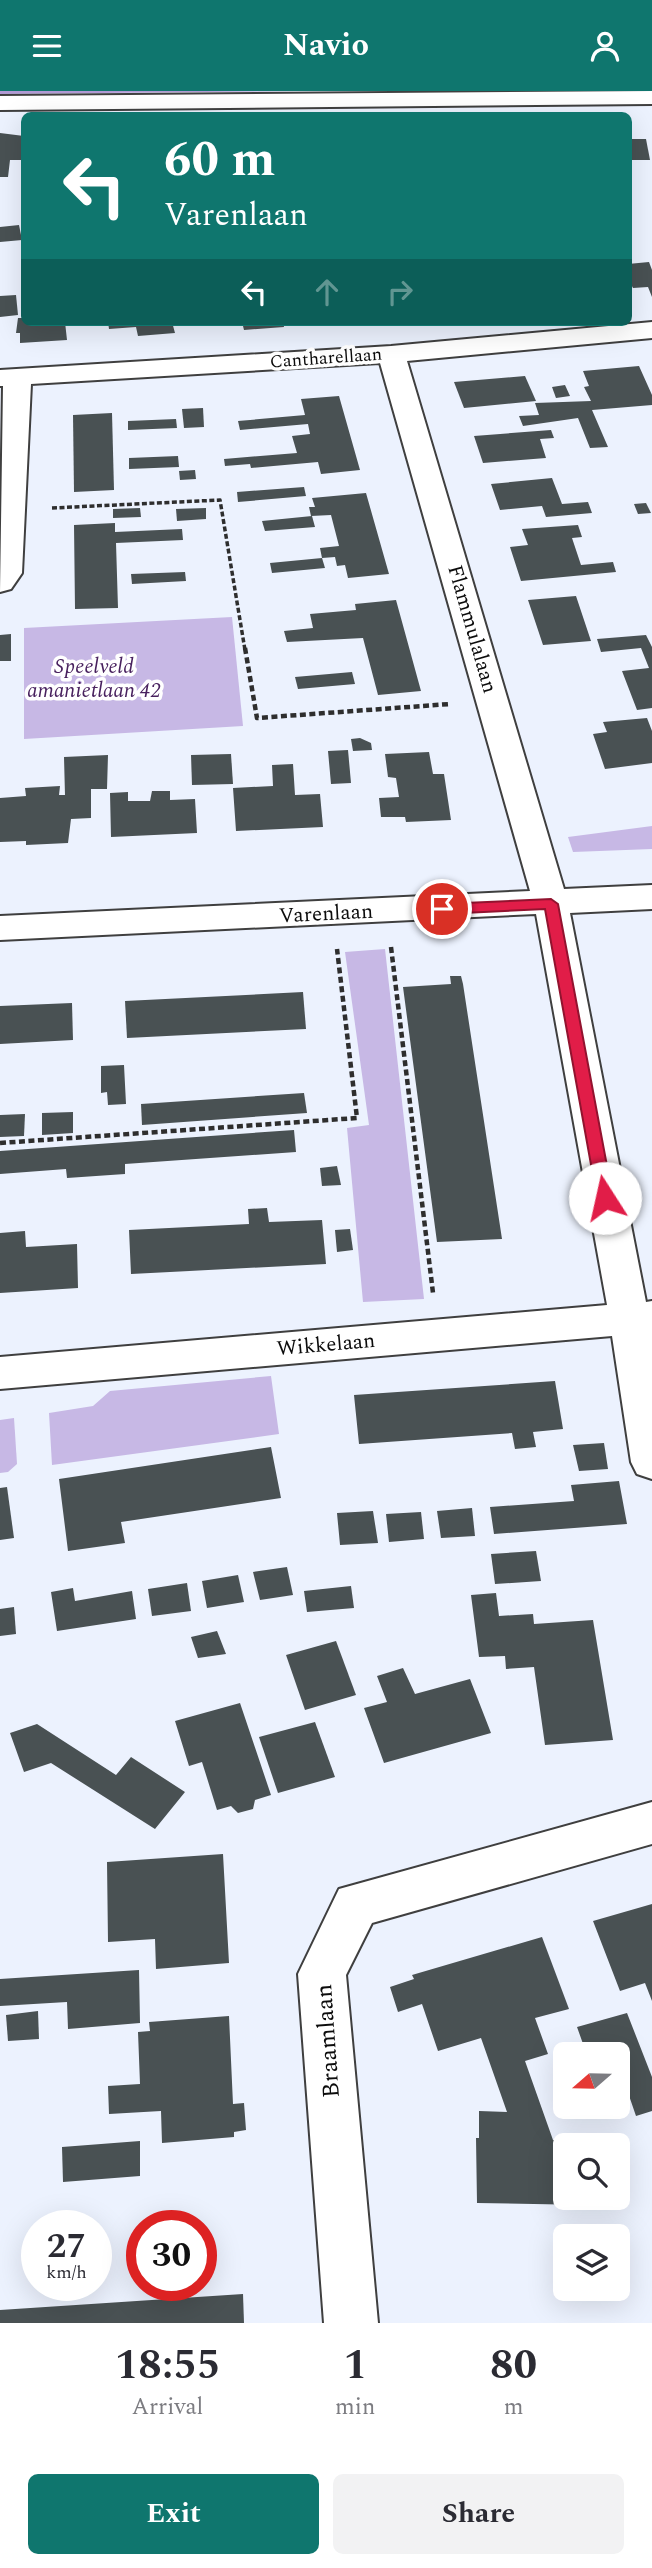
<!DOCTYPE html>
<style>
body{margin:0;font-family:Spectral,serif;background:#f2f2f3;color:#2b2b33;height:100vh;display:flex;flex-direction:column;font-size:26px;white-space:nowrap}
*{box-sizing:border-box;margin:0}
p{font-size:23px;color:#7c7c81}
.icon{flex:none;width:38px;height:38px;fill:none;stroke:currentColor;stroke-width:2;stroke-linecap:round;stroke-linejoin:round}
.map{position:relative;height:2232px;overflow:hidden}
.details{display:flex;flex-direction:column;background:#fff;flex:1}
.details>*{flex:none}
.banner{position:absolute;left:21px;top:21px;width:611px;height:214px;border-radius:10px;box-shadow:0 7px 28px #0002;background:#0f766e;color:#fff;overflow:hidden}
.needle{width:46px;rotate:250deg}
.controls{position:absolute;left:553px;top:1951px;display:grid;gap:14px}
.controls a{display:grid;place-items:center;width:77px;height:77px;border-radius:10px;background:#fff;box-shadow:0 7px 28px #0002;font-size:35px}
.speed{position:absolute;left:21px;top:2119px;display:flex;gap:14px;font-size:35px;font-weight:700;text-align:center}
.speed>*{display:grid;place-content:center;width:91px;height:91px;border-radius:50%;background:#fff;box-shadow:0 7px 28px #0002;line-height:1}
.speed small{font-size:18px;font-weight:400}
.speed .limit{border:10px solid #d22;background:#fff;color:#111}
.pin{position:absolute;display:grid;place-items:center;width:60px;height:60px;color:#fff;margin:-30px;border:4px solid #fff;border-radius:50%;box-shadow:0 2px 7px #0007}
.me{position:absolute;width:77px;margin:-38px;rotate:350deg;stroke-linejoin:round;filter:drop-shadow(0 0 5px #0008)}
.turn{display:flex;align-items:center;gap:24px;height:147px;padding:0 28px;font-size:32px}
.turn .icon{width:91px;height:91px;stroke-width:2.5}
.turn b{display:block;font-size:49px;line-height:60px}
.lanes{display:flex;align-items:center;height:66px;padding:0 28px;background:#0003;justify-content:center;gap:35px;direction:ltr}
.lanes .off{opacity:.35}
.eta{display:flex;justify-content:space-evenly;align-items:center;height:119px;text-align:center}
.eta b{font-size:42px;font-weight:700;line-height:49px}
.cta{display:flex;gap:14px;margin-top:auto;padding:14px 28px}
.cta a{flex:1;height:80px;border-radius:10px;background:#0f766e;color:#fff;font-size:28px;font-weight:700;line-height:80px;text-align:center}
.cta a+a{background:#f2f2f3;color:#2b2b33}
header{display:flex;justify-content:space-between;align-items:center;height:91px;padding:0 28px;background:#0f766e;color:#fff;font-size:32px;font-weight:700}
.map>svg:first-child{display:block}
</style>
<header><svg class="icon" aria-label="menu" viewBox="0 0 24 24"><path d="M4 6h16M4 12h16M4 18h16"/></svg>Navio<svg class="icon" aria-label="person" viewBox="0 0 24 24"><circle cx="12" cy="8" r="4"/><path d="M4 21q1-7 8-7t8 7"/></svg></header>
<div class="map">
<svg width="652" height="2232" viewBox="0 0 652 2232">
<rect width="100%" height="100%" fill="#ecf2fe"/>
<!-- green -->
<g fill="#c7b8e5">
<path d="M 232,526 L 243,635 L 24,648 L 24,537 Z"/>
<path d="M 652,735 L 652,758 L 573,761 L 568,746 Z"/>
<path d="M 385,858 L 424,1208 L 363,1211 L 347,1037 L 369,1034 L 345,861 Z"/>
<path d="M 271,1285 L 279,1343 L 52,1374 L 49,1322 L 93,1315 L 110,1300 Z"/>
<path d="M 14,1327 L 17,1373 L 8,1381 L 0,1382 L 0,1329 Z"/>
</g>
<!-- forest -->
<path fill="#b099d4" d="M 0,0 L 295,0 L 0,3 Z"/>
<!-- building -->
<g fill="#495153">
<path d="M 0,42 L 24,45 L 24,69 L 10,69 L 8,86 L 0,86 Z"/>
<path d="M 628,48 L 646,48 L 650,69 L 628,69 Z"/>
<path d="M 19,134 L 22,149 L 0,151 L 0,136 Z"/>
<path d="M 649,171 L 652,179 L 652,206 L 648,196 L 633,197 L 628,188 L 628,173 Z"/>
<path d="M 16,204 L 18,224 L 0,226 L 0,205 Z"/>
<path d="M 18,227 L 24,227 L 24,231 L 65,231 L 67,249 L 20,252 L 20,242 L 16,242 Z"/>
<path d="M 108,231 L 172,231 L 175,242 L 138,245 L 136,236 L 109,238 Z"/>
<path d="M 242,231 L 283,231 L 284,236 L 244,239 Z"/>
<path d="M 639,275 L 652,304 L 652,314 L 592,319 L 608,356 L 590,357 L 578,327 L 523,335 L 519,325 L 539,324 L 535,312 L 591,310 L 584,296 L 589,295 L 583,280 Z"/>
<path d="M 525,285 L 536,310 L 464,317 L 454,291 Z"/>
<path d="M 565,294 L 570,305 L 556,307 L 552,296 Z"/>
<path d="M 339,305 L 360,379 L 321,383 L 318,371 L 251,377 L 250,373 L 225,375 L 224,368 L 297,362 L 292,345 L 310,343 L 308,333 L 240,339 L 238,330 L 305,324 L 301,308 Z"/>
<path d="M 203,317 L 204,336 L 184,337 L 182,318 Z"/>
<path d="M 112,322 L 114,399 L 74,401 L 73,324 Z"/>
<path d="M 176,328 L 177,337 L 128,339 L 128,330 Z"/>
<path d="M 551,339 L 554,347 L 540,348 L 546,367 L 483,372 L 474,345 Z"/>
<path d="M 178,365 L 179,376 L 129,378 L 129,367 Z"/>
<path d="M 195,379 L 196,388 L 180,389 L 179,380 Z"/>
<path d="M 552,387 L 562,413 L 588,411 L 592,422 L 546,426 L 542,415 L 500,419 L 491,393 Z"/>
<path d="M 304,396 L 306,405 L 238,411 L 237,401 Z"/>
<path d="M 366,402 L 389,483 L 348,487 L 345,474 L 337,475 L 335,466 L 322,467 L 320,457 L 339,455 L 331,424 L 311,425 L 309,416 L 315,416 L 312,407 Z"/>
<path d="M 646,412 L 651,422 L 638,423 L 634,413 Z"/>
<path d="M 140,417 L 141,426 L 113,427 L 113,418 Z"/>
<path d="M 206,417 L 206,428 L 177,430 L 176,418 Z"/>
<path d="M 312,425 L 315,436 L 265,440 L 262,430 Z"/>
<path d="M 115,432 L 115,441 L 182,438 L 183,449 L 116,452 L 118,517 L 75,518 L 74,434 Z"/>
<path d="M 578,434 L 582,446 L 572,447 L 581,474 L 613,471 L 616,481 L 521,490 L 510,456 L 528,454 L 522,438 Z"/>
<path d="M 322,467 L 325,477 L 272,482 L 270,472 Z"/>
<path d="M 185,481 L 186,490 L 132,493 L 131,483 Z"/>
<path d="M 576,505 L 591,550 L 543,554 L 528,509 Z"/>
<path d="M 396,509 L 421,600 L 378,604 L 363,547 L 287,551 L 284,540 L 313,537 L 310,523 L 356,519 L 355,513 Z"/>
<path d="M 11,543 L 11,570 L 0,570 L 0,544 Z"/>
<path d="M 646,544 L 652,556 L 652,617 L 637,619 L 622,580 L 649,577 L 641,557 L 601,561 L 597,548 Z"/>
<path d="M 352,581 L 355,593 L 298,598 L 295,586 Z"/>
<path d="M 647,627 L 652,640 L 652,672 L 605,678 L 593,643 L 607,641 L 603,631 Z"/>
<path d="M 360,647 L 371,652 L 372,659 L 353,660 L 351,648 Z"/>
<path d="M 348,659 L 351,692 L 331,693 L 328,660 Z"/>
<path d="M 429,661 L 433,683 L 444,683 L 451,729 L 406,731 L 405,726 L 381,726 L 379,707 L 399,706 L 396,687 L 388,686 L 385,663 Z"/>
<path d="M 231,663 L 233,693 L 192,694 L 191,664 Z"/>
<path d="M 108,664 L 107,698 L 91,698 L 91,727 L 71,728 L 68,752 L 26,754 L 26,750 L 0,751 L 0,707 L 26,705 L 25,697 L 60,695 L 59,704 L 65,704 L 64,666 Z"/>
<path d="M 293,673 L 295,704 L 320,703 L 323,736 L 236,740 L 233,697 L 273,695 L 272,674 Z"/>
<path d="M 152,700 L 170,700 L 170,709 L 195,708 L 197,742 L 111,746 L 110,702 L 128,701 L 128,710 L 150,710 Z"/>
<path d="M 450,885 L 461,885 L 463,893 L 502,1148 L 437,1151 L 403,896 L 451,893 Z"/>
<path d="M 303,901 L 306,938 L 127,947 L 125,910 Z"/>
<path d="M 72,912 L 73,949 L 0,953 L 0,915 Z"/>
<path d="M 124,974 L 126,1013 L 108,1014 L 107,1001 L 101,1002 L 101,975 Z"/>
<path d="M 304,1002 L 307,1022 L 142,1034 L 141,1013 Z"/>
<path d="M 73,1021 L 73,1042 L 42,1044 L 42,1022 Z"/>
<path d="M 25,1023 L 24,1045 L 0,1046 L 0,1024 Z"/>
<path d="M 294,1039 L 296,1061 L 125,1073 L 125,1083 L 67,1087 L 66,1078 L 0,1083 L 0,1060 Z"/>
<path d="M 337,1075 L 341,1094 L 322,1095 L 320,1077 Z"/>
<path d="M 267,1117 L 269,1131 L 322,1129 L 326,1173 L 131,1183 L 129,1139 L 249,1133 L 248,1118 Z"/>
<path d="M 350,1138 L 353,1159 L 337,1161 L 335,1139 Z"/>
<path d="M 25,1140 L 26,1156 L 77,1153 L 78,1197 L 0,1202 L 0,1142 Z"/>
<path d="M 555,1290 L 563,1338 L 533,1341 L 536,1356 L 515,1358 L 512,1342 L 359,1353 L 354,1304 Z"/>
<path d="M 604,1352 L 608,1378 L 579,1380 L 573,1354 Z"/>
<path d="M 271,1356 L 281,1407 L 121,1431 L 125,1452 L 68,1460 L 59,1388 Z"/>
<path d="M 619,1390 L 627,1433 L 494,1443 L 490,1416 L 574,1410 L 571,1394 Z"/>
<path d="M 7,1396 L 14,1447 L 0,1449 L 0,1397 Z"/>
<path d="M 472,1417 L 475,1445 L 441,1447 L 437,1420 Z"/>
<path d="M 373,1420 L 378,1452 L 340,1454 L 337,1422 Z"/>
<path d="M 421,1421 L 424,1448 L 389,1451 L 386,1423 Z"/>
<path d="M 536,1460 L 541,1490 L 495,1493 L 491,1463 Z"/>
<path d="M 287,1476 L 293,1504 L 260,1509 L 253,1481 Z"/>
<path d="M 238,1484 L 244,1511 L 207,1517 L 202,1490 Z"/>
<path d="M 187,1492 L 191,1520 L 152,1525 L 148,1498 Z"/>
<path d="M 351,1495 L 354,1517 L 307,1521 L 304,1500 Z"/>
<path d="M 73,1497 L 75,1510 L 132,1500 L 136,1528 L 57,1540 L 51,1501 Z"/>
<path d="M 496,1502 L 499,1525 L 533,1523 L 534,1533 L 593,1529 L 613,1649 L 545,1654 L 534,1576 L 506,1578 L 505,1565 L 479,1566 L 471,1504 Z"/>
<path d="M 14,1516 L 16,1543 L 0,1545 L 0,1518 Z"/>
<path d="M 217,1540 L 226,1563 L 198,1567 L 191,1546 Z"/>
<path d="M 336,1550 L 356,1604 L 305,1619 L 286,1564 Z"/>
<path d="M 403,1577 L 415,1603 L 470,1588 L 491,1642 L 384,1672 L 364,1617 L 387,1611 L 377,1585 Z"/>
<path d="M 240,1612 L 271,1704 L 255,1709 L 253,1718 L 238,1722 L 231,1715 L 217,1719 L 202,1671 L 189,1675 L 175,1630 Z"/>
<path d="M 315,1631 L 335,1686 L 278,1702 L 259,1646 Z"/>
<path d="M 37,1633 L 116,1684 L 131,1666 L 185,1701 L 155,1738 L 51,1672 L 24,1681 L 10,1642 Z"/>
<path d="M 223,1763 L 229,1872 L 156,1878 L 155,1848 L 108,1851 L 107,1771 Z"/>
<path d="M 652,1813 L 652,1910 L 645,1892 L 620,1900 L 593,1830 Z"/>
<path d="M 542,1846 L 569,1918 L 535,1927 L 548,1963 L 525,1970 L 553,2049 L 583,2049 L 583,2054 L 565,2054 L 565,2107 L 586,2107 L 586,2114 L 477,2112 L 476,2047 L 479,2047 L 479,2020 L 507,2021 L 481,1947 L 438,1960 L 422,1913 L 398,1921 L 390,1896 L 414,1888 L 412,1884 Z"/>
<path d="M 139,1879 L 140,1932 L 68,1938 L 67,1911 L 0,1915 L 0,1888 Z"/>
<path d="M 38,1920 L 39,1948 L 8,1950 L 6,1924 Z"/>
<path d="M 627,1922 L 652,1986 L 652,2020 L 636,2025 L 624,1990 L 618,1992 L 618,1964 L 587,1964 L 577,1936 Z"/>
<path d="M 229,1925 L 233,2013 L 244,2012 L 246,2039 L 234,2041 L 234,2046 L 162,2052 L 161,2020 L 109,2023 L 108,1995 L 140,1993 L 138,1941 L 150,1940 L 149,1931 Z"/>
<path d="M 140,2050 L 140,2085 L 63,2091 L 62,2056 Z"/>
<path d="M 243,2203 L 244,2232 L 0,2232 L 0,2219 Z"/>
</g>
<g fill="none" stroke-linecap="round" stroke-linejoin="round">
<defs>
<g id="street">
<path d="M 652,0 L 652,13 L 0,19 L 0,5 Z"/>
<path d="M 652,231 L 652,247 L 407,270 L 564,798 L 652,794 L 652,818 L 570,822 L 646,1211 L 652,1210 L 652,1388 L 637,1383 L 631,1371 L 612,1245 L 0,1298 L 0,1266 L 607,1214 L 536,823 L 0,849 L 0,825 L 530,800 L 380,272 L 31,293 L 22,482 L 11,498 L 0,501 L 3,295 L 0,295 L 0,279 L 391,255 Z"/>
<path d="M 652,1711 L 652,1753 L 372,1832 L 346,1884 L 378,2232 L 324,2232 L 298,1883 L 339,1798 Z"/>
</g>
</defs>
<!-- street casing -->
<use href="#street" stroke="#3f3f3f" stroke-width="4"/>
<!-- path-far1 -->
<path stroke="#2e2e2e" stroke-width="3.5" stroke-dasharray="5 2.5" stroke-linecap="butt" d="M 52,417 L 220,409 L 245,559"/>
<!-- path -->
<g stroke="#2e2e2e" stroke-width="4.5" stroke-dasharray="6 3.5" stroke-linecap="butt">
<path d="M 245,557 L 257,627 L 450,613"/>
<path d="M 391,856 L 433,1202"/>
<path d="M 0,1052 L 357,1027 L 337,858"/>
</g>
<!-- street -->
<use href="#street" fill="#fff" fill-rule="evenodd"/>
</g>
<!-- route -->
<path fill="#e11d48" stroke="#92132f" stroke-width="2" d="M 551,808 L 558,813 L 613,1107 L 605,1113 L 597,1107 L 545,818 L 442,823 L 434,818 L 442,813 Z"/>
<g text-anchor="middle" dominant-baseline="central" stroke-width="7" stroke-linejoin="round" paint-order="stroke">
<!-- far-street labels -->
<g font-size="18" fill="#0c0c0c" stroke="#fff">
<text transform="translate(326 267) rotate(-4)">Cantharellaan</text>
</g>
<!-- street labels -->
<g font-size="21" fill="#0c0c0c" stroke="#fff">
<text transform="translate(472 538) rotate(74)">Flammulalaan</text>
<text transform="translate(326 823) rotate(-3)">Varenlaan</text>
<text transform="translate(326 1254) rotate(-5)">Wikkelaan</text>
</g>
<!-- park labels -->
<g font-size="21" font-style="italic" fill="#48215e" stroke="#fff">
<text x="94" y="576">Speelveld<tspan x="94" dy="24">amanietlaan 42</tspan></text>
</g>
<!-- near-street labels -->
<g font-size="24" fill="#0c0c0c" stroke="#fff">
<text transform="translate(328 1950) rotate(-94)">Braamlaan</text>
</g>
</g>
</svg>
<div class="controls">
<a><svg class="needle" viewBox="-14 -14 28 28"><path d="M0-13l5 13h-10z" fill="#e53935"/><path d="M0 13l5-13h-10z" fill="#7c7c81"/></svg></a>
<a><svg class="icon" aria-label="search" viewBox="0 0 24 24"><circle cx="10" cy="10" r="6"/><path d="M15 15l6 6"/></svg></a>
<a><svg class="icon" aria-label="layers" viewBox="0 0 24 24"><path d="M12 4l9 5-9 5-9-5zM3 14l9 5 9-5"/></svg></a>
</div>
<div class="speed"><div>27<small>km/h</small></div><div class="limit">30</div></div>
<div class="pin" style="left:442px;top:818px;background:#d93025"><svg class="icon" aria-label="arrive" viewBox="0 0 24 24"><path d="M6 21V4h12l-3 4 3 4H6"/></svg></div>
<svg class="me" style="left:605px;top:1107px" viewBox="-20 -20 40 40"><circle r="19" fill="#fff"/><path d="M0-13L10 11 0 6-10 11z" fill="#e11d48"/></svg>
<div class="banner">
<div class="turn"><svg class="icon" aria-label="left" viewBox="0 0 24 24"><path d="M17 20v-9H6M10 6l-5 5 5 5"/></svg><div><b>60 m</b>Varenlaan</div></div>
<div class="lanes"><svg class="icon" aria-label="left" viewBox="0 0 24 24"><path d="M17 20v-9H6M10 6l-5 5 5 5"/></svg><svg class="icon off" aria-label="ahead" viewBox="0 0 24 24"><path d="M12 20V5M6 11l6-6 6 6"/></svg><svg class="icon off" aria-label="right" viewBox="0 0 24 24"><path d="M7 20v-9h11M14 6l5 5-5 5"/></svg></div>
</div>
</div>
<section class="details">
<div class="eta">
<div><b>18:55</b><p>Arrival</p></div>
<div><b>1</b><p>min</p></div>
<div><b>80</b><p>m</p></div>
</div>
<div class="cta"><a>Exit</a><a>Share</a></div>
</section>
